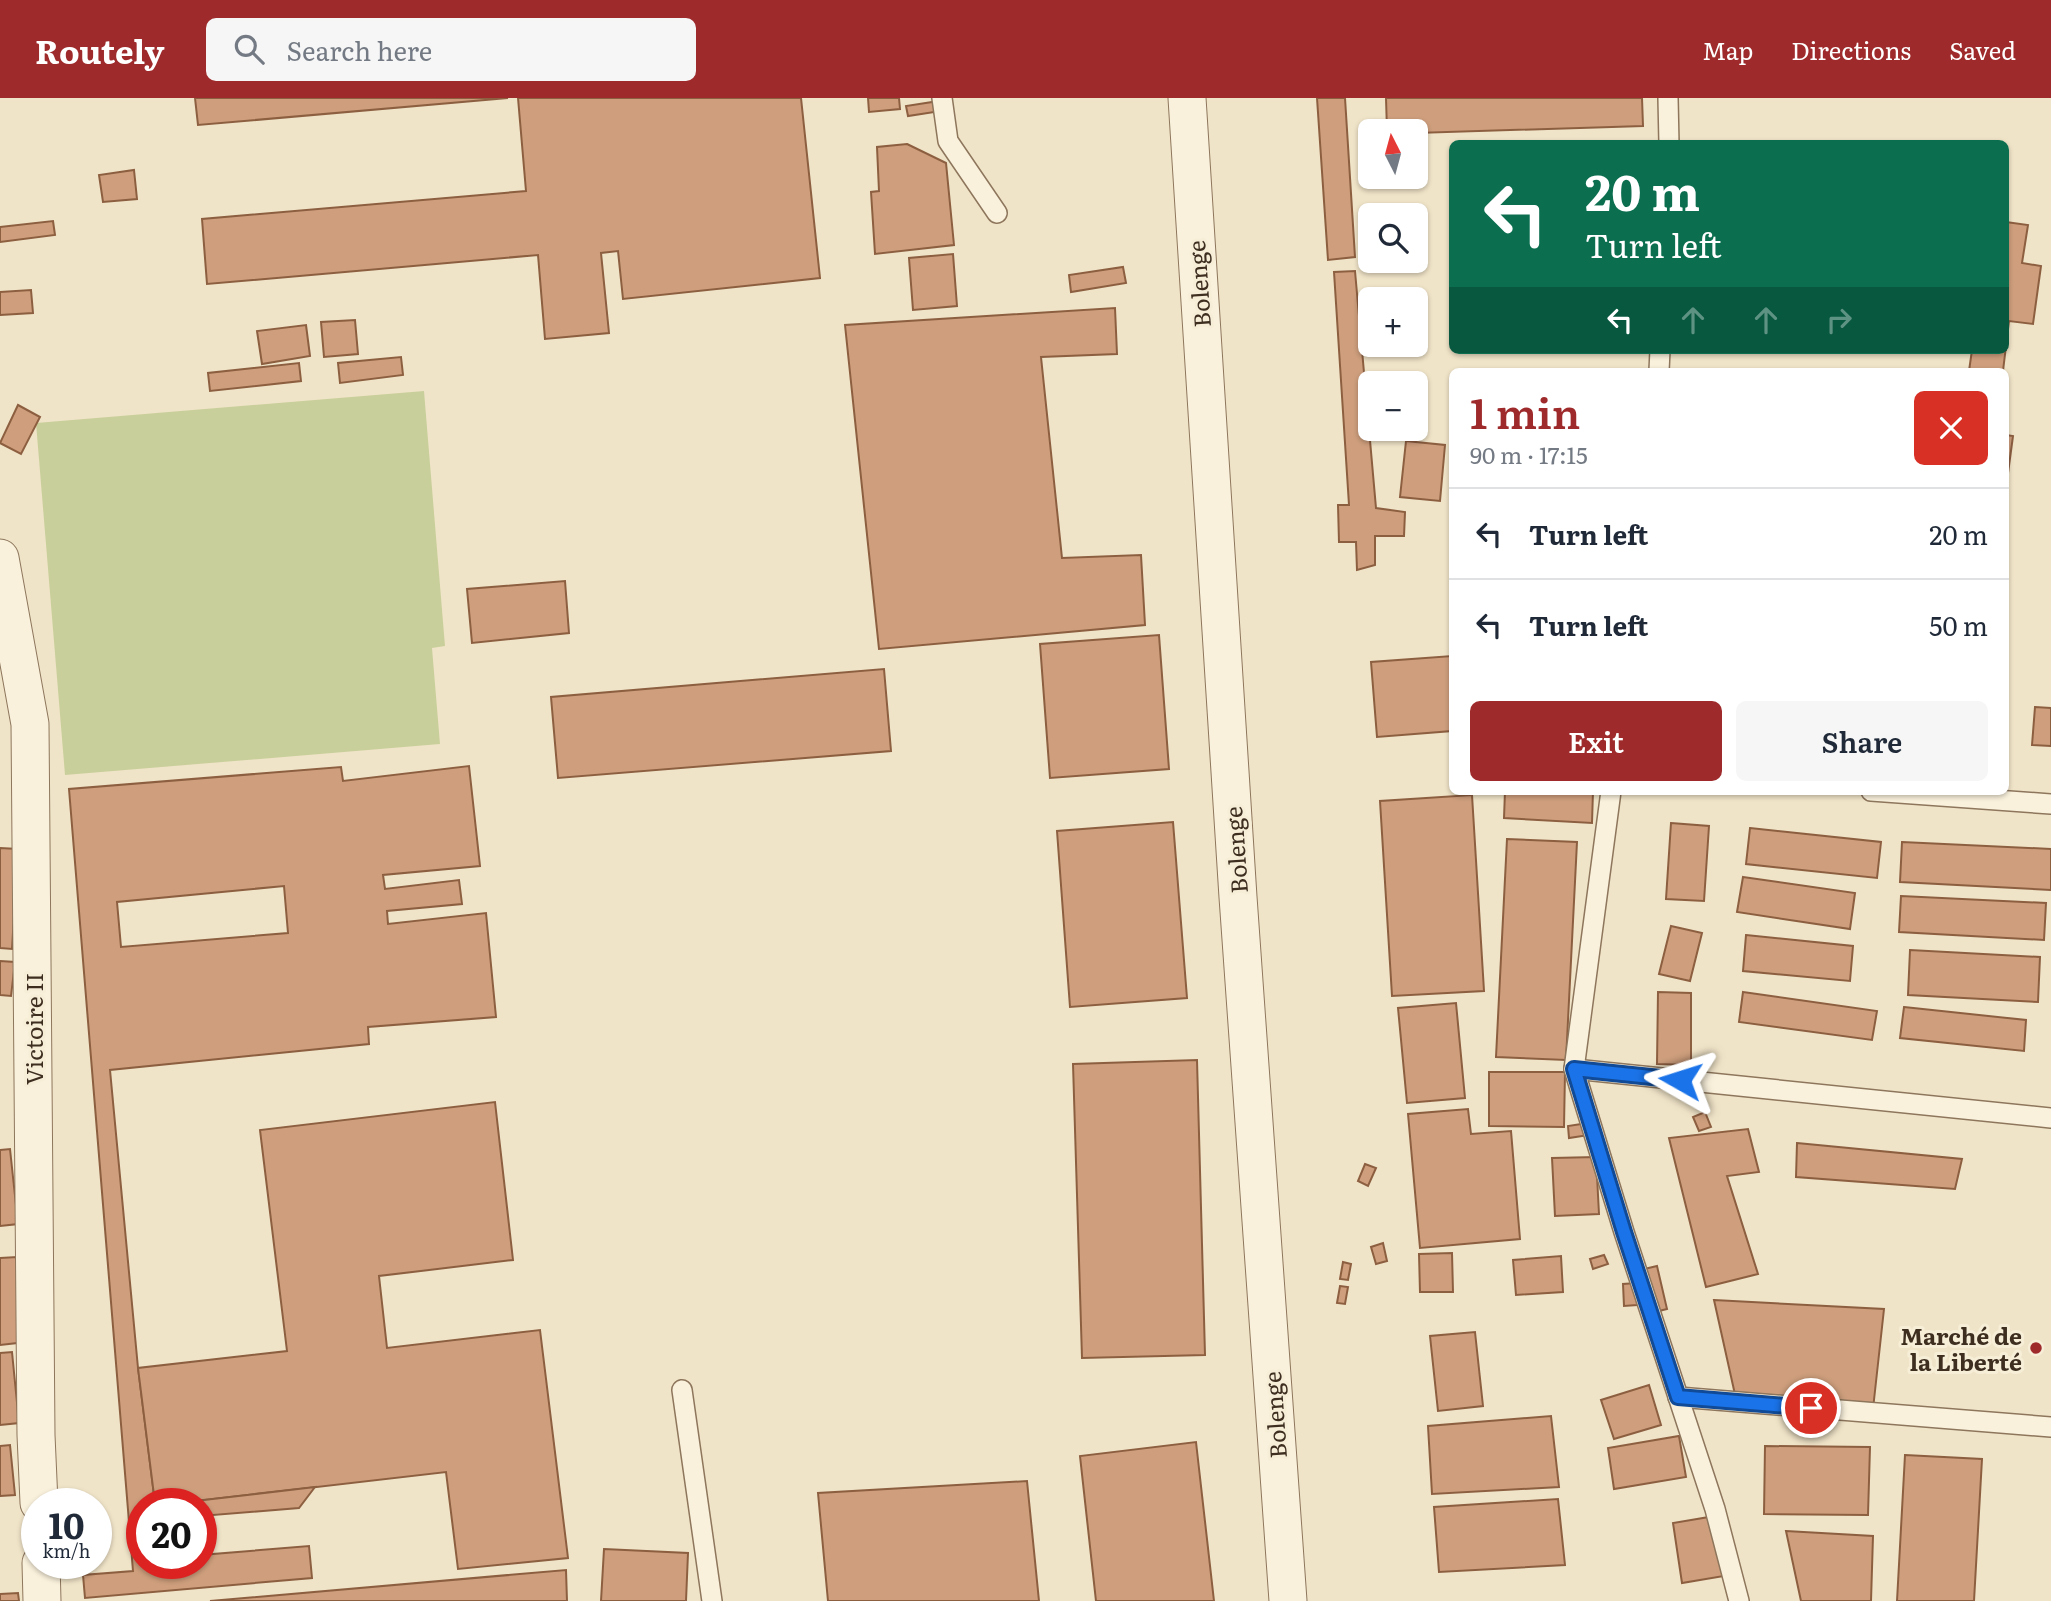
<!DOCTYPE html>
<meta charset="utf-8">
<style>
body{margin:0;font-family:Literata,serif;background:#f6f6f7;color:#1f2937;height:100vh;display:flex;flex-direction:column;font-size:26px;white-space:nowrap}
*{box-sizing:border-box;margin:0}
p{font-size:23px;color:#747a83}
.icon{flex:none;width:38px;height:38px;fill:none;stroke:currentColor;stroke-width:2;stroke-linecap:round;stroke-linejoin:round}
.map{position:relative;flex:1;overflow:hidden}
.drawer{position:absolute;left:1449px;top:270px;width:560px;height:427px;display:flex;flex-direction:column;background:#fff;border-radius:10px;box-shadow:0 2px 5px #0004}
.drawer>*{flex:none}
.hud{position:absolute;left:1449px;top:42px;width:560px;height:214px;border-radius:10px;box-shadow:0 2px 5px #0004;background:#0b6e4f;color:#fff;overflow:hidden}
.needle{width:46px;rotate:354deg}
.tools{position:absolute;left:1358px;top:21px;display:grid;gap:14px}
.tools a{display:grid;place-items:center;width:70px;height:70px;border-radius:10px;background:#fff;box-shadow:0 2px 5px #0004;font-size:35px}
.speed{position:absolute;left:21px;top:1390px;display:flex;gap:14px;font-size:35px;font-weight:700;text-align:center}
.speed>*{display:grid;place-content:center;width:91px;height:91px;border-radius:50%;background:#fff;box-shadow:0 2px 5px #0004;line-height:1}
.speed small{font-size:18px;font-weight:400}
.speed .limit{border:10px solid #d22;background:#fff;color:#111}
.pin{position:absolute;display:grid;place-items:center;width:60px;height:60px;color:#fff;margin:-30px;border:4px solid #fff;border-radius:50%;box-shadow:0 2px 7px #0007}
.me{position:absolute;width:77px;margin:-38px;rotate:276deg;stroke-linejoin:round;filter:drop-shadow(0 0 5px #0008)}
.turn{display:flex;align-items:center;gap:24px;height:147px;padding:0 21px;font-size:32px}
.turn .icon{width:91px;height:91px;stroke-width:2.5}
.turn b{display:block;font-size:49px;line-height:60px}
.lanes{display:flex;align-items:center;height:66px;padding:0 21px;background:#0003;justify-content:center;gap:35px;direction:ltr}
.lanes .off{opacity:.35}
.round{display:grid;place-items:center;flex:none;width:74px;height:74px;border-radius:10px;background:#f6f6f7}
.headline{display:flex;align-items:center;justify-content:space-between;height:119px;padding:0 21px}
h1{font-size:42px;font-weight:600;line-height:52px;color:#9e2a2b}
.button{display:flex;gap:14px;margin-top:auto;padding:14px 21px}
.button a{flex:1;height:80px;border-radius:10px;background:#9e2a2b;color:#fff;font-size:28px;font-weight:600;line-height:80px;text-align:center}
.button a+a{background:#f6f6f7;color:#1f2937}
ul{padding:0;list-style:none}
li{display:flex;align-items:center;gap:21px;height:91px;padding:0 21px;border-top:2px solid #e0e1e3}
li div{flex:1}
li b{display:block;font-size:26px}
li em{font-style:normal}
header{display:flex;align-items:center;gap:42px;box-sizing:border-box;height:98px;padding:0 35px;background:#9e2a2b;color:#fff}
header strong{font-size:33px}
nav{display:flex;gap:38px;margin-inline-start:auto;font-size:24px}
.search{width:490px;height:63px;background:#f6f6f7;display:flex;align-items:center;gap:18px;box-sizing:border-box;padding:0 24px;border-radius:10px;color:#747a83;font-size:26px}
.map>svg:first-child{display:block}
</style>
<header>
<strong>Routely</strong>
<div class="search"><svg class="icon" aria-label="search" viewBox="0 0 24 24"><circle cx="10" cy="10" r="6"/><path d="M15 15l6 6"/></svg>Search here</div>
<nav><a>Map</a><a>Directions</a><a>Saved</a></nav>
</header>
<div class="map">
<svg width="2051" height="1503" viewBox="0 0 2051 1503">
<rect width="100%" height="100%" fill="#f0e4c8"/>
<!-- green -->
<path fill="#c9cf9b" d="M 424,293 L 445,548 L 432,550 L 440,646 L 65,677 L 36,325 Z"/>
<!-- building -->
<g fill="#cf9f7d" stroke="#8d5f41" stroke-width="2" fill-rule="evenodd">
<path d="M 195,0 L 508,0 L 198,27 Z"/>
<path d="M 518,0 L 801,0 L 820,180 L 623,201 L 618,153 L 601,155 L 609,235 L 545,241 L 538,157 L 207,186 L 202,121 L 526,93 Z"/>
<path d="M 868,0 L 899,0 L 900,11 L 869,14 Z"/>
<path d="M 1317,0 L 1345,0 L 1355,159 L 1328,162 Z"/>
<path d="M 1386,0 L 1642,0 L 1643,28 L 1416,35 L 1416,33 L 1387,33 Z"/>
<path d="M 939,3 L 941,13 L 908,18 L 906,8 Z"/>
<path d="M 907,46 L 946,65 L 954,147 L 875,156 L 871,94 L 879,93 L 877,49 Z"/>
<path d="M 134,72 L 137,101 L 103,104 L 99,77 Z"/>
<path d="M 53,123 L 55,137 L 0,144 L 0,129 Z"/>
<path d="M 2006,124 L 2028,127 L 2022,165 L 2041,168 L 2033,226 L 2009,223 L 2003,273 L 1969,273 L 1972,252 L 2006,252 Z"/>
<path d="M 953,156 L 957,208 L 913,212 L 909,160 Z"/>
<path d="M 1123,169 L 1126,185 L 1071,194 L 1069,177 Z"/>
<path d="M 1355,173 L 1376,410 L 1405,414 L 1404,438 L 1375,438 L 1375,467 L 1357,472 L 1356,444 L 1339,444 L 1338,407 L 1349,407 L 1334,174 Z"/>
<path d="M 31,192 L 33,215 L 0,217 L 0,194 Z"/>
<path d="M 1115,210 L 1117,256 L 1041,259 L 1062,460 L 1141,457 L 1145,527 L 879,551 L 845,227 Z"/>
<path d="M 355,222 L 358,256 L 324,259 L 321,224 Z"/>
<path d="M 306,227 L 310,258 L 262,266 L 257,233 Z"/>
<path d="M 401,259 L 403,277 L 340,285 L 338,265 Z"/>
<path d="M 299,265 L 301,283 L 210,293 L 208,275 Z"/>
<path d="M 18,307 L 40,319 L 21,356 L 0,345 Z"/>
<path d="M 2006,337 L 2013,338 L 2006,390 Z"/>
<path d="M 1406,343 L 1445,347 L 1440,403 L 1400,399 Z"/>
<path d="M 565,483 L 569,535 L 472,545 L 467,491 Z"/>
<path d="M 1159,537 L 1169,671 L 1050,680 L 1040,546 Z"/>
<path d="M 1452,558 L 1452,633 L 1377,639 L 1371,564 Z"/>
<path d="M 884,571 L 891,653 L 558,680 L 551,599 Z"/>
<path d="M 2035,609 L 2051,610 L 2051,648 L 2032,647 Z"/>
<path d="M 469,668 L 480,768 L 383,777 L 385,791 L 459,782 L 462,806 L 387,813 L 388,826 L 486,815 L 496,919 L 368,929 L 369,946 L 110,972 L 138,1270 L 155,1405 L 142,1405 L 142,1465 L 201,1465 L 201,1457 L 309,1448 L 312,1480 L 85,1500 L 83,1477 L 133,1473 L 69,691 L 341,669 L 343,683 ZM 284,788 L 288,835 L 121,849 L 117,804 Z"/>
<path d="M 1505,693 L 1593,693 L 1592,725 L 1504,720 Z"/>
<path d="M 1472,697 L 1484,893 L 1392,898 L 1380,703 Z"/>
<path d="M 1173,724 L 1187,900 L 1070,909 L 1057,733 Z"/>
<path d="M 1671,725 L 1709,728 L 1704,803 L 1666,801 Z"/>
<path d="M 1750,730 L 1881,744 L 1877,780 L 1746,766 Z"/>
<path d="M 1507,741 L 1577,744 L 1566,962 L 1496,959 Z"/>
<path d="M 1902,744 L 2051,751 L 2051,792 L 1900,784 Z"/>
<path d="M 0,750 L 18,751 L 12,851 L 0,850 Z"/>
<path d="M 1743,779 L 1855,795 L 1850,831 L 1737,814 Z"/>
<path d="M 1901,798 L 2046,805 L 2044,842 L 1899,834 Z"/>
<path d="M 1671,828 L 1702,835 L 1690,883 L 1659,876 Z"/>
<path d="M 1746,837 L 1853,848 L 1850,883 L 1743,873 Z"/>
<path d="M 1910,852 L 2040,859 L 2038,904 L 1908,897 Z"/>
<path d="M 0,863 L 15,864 L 11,898 L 0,897 Z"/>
<path d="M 1658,894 L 1691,895 L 1691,967 L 1657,966 Z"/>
<path d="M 1743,894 L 1877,913 L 1872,942 L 1739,924 Z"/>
<path d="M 1456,905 L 1465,1000 L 1407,1005 L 1398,910 Z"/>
<path d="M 1904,909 L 2026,922 L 2024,953 L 1900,940 Z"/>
<path d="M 1197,962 L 1205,1257 L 1082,1260 L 1073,966 Z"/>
<path d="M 1489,974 L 1565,974 L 1564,1029 L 1489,1028 Z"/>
<path d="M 495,1004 L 513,1162 L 379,1178 L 387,1250 L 540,1232 L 568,1460 L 458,1471 L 446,1374 L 178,1405 L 155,1405 L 138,1270 L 287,1253 L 260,1032 Z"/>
<path d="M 1468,1011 L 1471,1036 L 1511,1033 L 1520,1141 L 1420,1150 L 1408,1016 Z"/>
<path d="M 1705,1014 L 1711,1029 L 1699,1033 L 1693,1019 Z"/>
<path d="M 1588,1025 L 1589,1037 L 1569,1040 L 1568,1028 Z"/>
<path d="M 1748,1031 L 1759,1074 L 1727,1078 L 1758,1176 L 1706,1189 L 1669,1040 Z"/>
<path d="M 1797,1045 L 1962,1061 L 1955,1091 L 1796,1079 Z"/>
<path d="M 10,1051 L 18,1126 L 0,1128 L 0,1052 Z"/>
<path d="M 1596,1059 L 1599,1116 L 1555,1118 L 1552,1060 Z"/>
<path d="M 1365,1066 L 1376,1070 L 1368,1088 L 1358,1083 Z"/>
<path d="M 1383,1145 L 1387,1163 L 1376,1166 L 1371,1149 Z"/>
<path d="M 1452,1155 L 1453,1194 L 1420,1194 L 1419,1156 Z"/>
<path d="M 1604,1157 L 1608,1166 L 1593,1171 L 1590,1161 Z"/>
<path d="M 1561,1158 L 1563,1194 L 1516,1197 L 1513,1162 Z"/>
<path d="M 17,1159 L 26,1244 L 0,1247 L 0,1160 Z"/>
<path d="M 1343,1164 L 1351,1166 L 1348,1182 L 1340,1181 Z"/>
<path d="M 1657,1168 L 1667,1211 L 1651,1215 L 1640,1172 Z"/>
<path d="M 1636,1185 L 1637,1207 L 1624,1208 L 1623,1186 Z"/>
<path d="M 1340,1188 L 1348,1189 L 1345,1206 L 1337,1205 Z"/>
<path d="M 1714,1202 L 1884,1211 L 1873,1311 L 1736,1301 Z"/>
<path d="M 1475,1234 L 1483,1308 L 1438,1313 L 1430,1238 Z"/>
<path d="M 12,1254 L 19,1325 L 0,1327 L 0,1255 Z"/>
<path d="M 1649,1287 L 1661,1327 L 1614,1341 L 1601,1302 Z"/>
<path d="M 1551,1318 L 1559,1389 L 1432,1396 L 1428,1328 Z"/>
<path d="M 1679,1338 L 1686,1379 L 1614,1391 L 1608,1350 Z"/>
<path d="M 1196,1344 L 1214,1503 L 1096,1503 L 1080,1358 Z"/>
<path d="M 10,1347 L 15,1397 L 0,1398 L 0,1348 Z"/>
<path d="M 1765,1348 L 1870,1349 L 1868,1417 L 1764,1416 Z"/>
<path d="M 1905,1357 L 1982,1361 L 1974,1503 L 1897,1503 Z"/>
<path d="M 1027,1383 L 1039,1503 L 828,1503 L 818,1395 Z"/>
<path d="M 315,1389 L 299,1410 L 201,1418 L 201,1405 L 178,1405 Z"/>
<path d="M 1558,1401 L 1565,1467 L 1439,1474 L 1434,1409 Z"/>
<path d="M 1715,1418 L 1724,1478 L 1682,1485 L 1673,1425 Z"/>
<path d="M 1786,1433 L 1873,1438 L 1871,1503 L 1801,1503 Z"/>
<path d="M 604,1451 L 688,1455 L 686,1503 L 601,1503 Z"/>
<path d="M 566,1472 L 567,1503 L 210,1503 Z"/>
<path d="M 18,1495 L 19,1503 L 0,1503 L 0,1496 Z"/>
</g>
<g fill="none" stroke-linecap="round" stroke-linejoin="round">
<defs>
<g id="service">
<path d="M 942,0 L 948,43 L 997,115"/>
<path d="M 1668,0 L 1669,46"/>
<path d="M 1659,273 L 1660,252"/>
<path d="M 1611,693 L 1574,971 L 1624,1134 L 1715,1411 L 1739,1503"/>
<path d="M 1871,693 L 2051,706"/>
<path d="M 1574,971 L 2051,1020"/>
<path d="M 682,1292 L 712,1503"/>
<path d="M 1678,1299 L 2051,1329"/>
</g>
<g id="minor">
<path d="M 1187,0 L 1238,799 L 1288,1503"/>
<path d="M 0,460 L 30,626 L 36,1337 L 39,1405"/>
<path d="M 41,1465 L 42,1503"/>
</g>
</defs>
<!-- service casing -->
<use href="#service" stroke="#8d765c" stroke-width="22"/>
<!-- minor casing -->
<use href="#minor" stroke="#8d765c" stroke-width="39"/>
<!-- service -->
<use href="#service" stroke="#faf1dc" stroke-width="19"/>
<!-- minor -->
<use href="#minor" stroke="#faf1dc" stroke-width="37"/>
</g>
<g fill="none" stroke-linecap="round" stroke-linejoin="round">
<defs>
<path id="route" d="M 1680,982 L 1574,971 L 1624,1134 L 1678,1299 L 1811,1310"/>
</defs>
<!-- route casing -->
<use href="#route" stroke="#114b97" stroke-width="18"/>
<!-- route -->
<use href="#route" stroke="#1a73e8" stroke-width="12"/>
</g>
<!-- markers -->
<circle fill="#9e2a2b" stroke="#f7eed8" stroke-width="2.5" cx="2036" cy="1250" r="7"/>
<g text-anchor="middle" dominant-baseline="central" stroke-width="6" stroke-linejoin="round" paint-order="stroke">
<!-- street labels -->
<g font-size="23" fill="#3d2e20" stroke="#f7eed8">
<text transform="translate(1198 186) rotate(-94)">Bolenge</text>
<text transform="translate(1235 752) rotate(-94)">Bolenge</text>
<text transform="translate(33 931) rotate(-90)">Victoire II</text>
<text transform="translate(1274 1317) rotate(-94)">Bolenge</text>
</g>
<!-- poi labels -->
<g font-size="23" font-weight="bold" fill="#3d2e20" stroke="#f7eed8" text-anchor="end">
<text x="2022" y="1237">Marché de<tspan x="2022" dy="26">la Liberté</tspan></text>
</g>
</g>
</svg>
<div class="tools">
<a><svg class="needle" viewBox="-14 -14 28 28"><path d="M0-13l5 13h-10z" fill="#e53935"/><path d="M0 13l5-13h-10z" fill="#747a83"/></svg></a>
<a><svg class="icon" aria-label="search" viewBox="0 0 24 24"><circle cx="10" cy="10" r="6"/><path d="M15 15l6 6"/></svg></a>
<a>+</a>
<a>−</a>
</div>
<div class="speed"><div>10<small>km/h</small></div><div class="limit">20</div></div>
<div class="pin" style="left:1811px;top:1310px;background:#d93025"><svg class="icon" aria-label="arrive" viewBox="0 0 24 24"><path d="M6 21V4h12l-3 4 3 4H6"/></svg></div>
<svg class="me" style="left:1680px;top:982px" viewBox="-20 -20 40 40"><path d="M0-17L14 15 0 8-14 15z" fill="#1a73e8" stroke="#fff" stroke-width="4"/></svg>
<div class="hud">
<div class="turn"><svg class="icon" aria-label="left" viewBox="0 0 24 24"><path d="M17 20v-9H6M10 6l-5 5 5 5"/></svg><div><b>20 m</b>Turn left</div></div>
<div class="lanes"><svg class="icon" aria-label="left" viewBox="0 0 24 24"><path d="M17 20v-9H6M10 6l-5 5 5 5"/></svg><svg class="icon off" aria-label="ahead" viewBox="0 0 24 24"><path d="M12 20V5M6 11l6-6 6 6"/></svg><svg class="icon off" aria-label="ahead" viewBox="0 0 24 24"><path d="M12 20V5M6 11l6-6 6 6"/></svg><svg class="icon off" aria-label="right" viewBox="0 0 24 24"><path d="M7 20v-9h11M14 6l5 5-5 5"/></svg></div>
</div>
<section class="drawer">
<div class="headline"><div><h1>1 min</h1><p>90 m · 17:15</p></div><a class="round" style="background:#d93025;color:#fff"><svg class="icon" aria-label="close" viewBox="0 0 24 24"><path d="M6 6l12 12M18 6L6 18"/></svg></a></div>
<ul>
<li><svg class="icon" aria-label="left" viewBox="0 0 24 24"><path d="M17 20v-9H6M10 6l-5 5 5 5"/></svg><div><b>Turn left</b></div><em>20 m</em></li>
<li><svg class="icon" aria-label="left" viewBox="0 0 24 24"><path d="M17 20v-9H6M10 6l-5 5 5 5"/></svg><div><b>Turn left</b></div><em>50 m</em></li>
</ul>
<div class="button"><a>Exit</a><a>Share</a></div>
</section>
</div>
